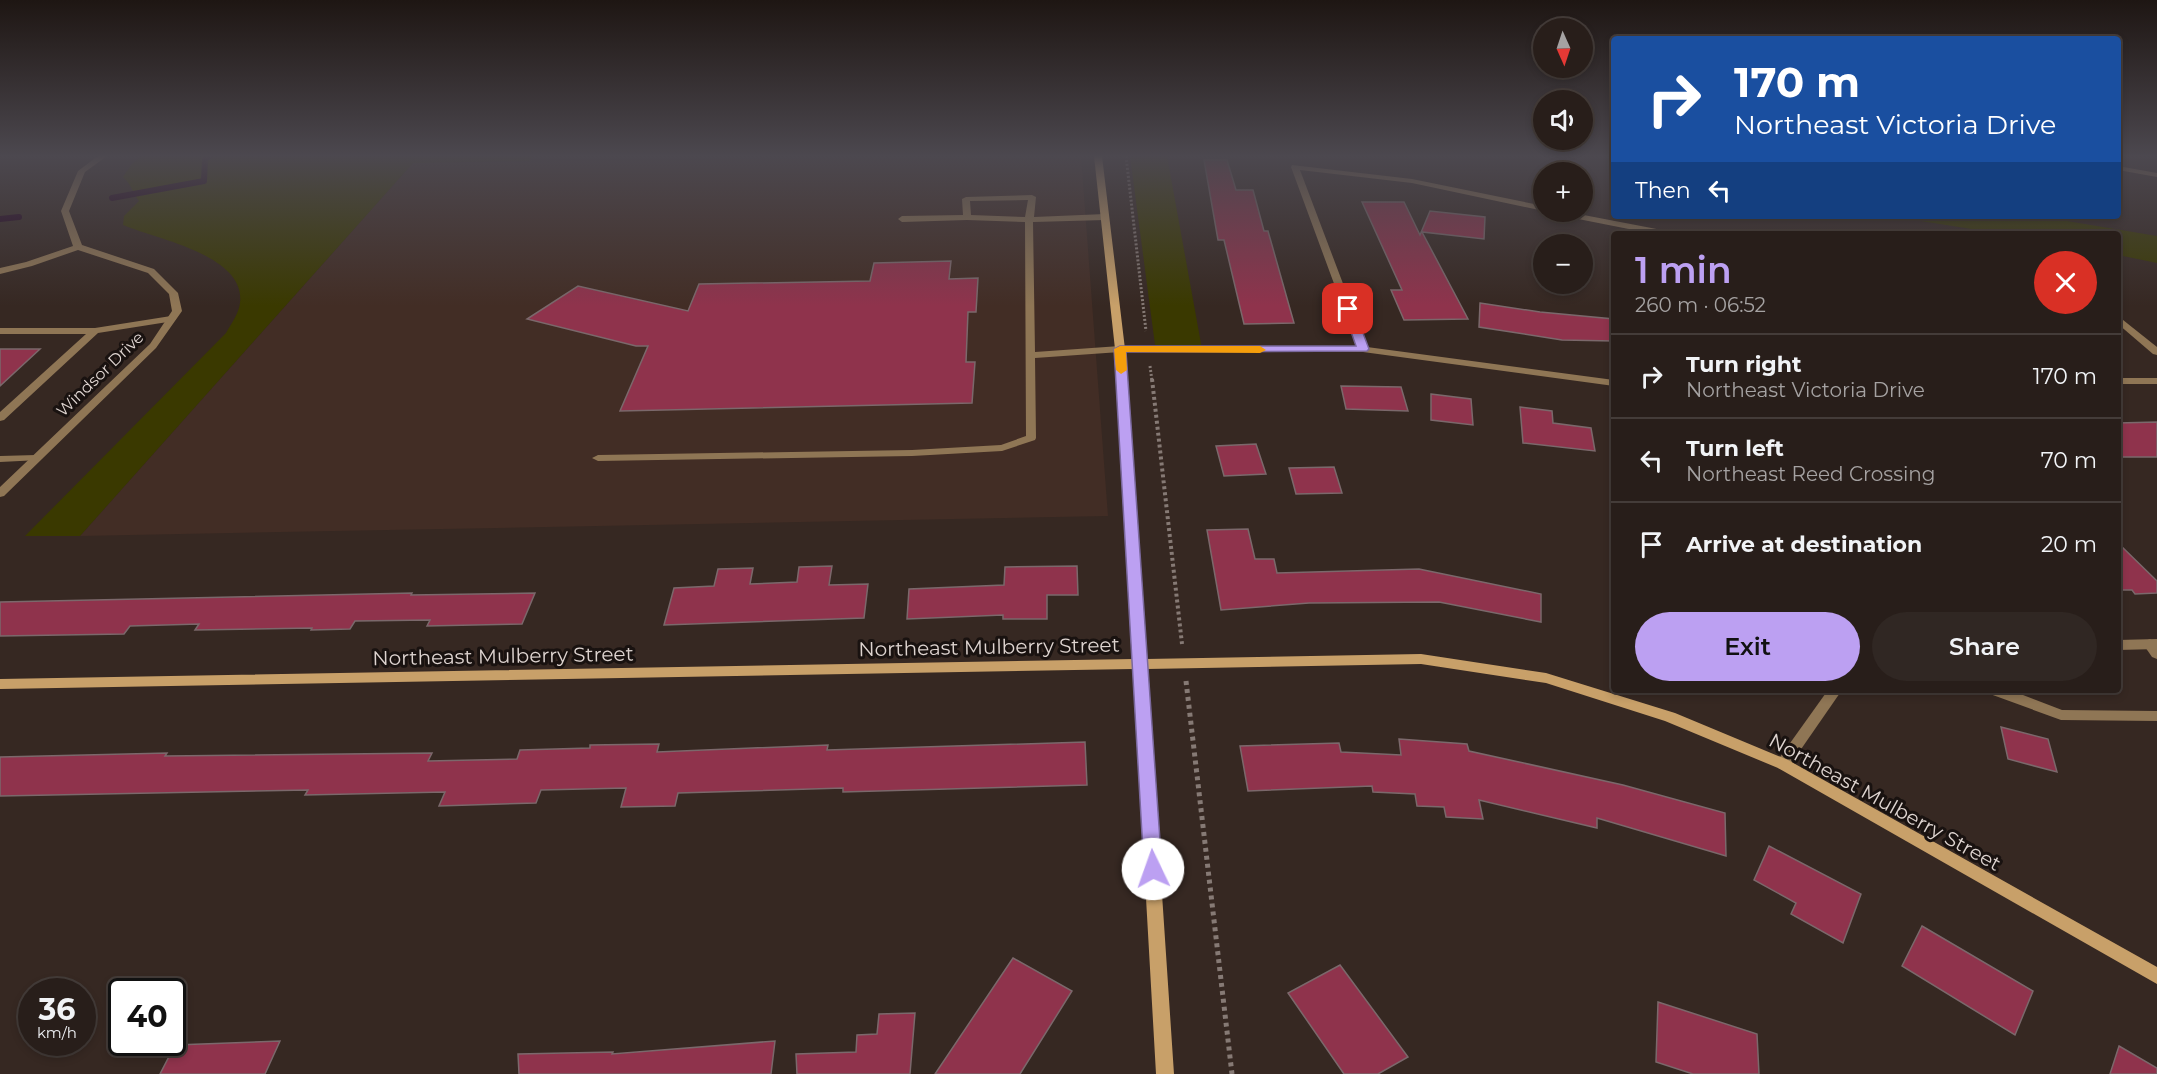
<!DOCTYPE html>
<meta charset="utf-8">
<style>
body{margin:0;font-family:Montserrat,sans-serif;background:#302723;color:#f1f3f6;height:100vh;display:flex;flex-direction:column;font-size:22px;white-space:nowrap}
*{box-sizing:border-box;margin:0}
p{font-size:20px;color:#a5a2a2}
.icon{flex:none;width:33px;height:33px;fill:none;stroke:currentColor;stroke-width:2;stroke-linecap:round;stroke-linejoin:round}
.map{position:relative;flex:1;overflow:hidden}
.details{position:absolute;left:1611px;top:231px;width:510px;height:462px;display:flex;flex-direction:column;background:#281e1a;border-radius:6px;box-shadow:0 3px 9px #0003,0 0 0 2px #443c39}
.details>*{flex:none}
.top-card{position:absolute;left:1611px;top:36px;width:510px;height:183px;border-radius:6px;box-shadow:0 3px 9px #0003,0 0 0 2px #443c39;background:#1a4fa0;color:#fff;overflow:hidden}
.needle{width:39px;rotate:177deg}
.fabs{position:absolute;left:1533px;top:18px;display:grid;gap:12px}
.fabs a{display:grid;place-items:center;width:60px;height:60px;border-radius:50%;background:#281e1a;box-shadow:0 3px 9px #0003,0 0 0 2px #443c39;font-size:30px}
.speed{position:absolute;left:18px;top:978px;display:flex;gap:12px;font-size:30px;font-weight:700;text-align:center}
.speed>*{display:grid;place-content:center;width:78px;height:78px;border-radius:50%;background:#281e1a;box-shadow:0 3px 9px #0003,0 0 0 2px #443c39;line-height:1}
.speed small{font-size:15px;font-weight:400}
.speed .limit{border:3px solid #111;border-radius:9px;background:#fff;color:#111}
.pin{position:absolute;display:grid;place-items:center;width:51px;height:51px;color:#fff;margin:-26px;border-radius:12px;box-shadow:0 3px 9px #0006}
.me{position:absolute;width:66px;margin:-33px;rotate:357deg;stroke-linejoin:round;filter:drop-shadow(0 0 4px #0008)}
.turn{display:flex;align-items:center;gap:21px;height:126px;padding:0 24px;font-size:27px}
.turn .icon{width:78px;height:78px;stroke-width:2.5}
.turn b{display:block;font-size:42px;line-height:51px}
.then{display:flex;align-items:center;height:57px;padding:0 24px;background:#0003;gap:12px;font-size:22px}
.round{display:grid;place-items:center;flex:none;width:63px;height:63px;border-radius:32px;background:#302723}
.summary{display:flex;align-items:center;justify-content:space-between;height:102px;padding:0 24px}
h1{font-size:36px;font-weight:600;line-height:45px;color:#bca0f2}
.button{display:flex;gap:12px;margin-top:auto;padding:12px 24px}
.button a{flex:1;height:69px;border-radius:36px;background:#bca0f2;color:#111;font-size:24px;font-weight:600;line-height:69px;text-align:center}
.button a+a{background:#302723;color:#f1f3f6}
ul{padding:0;list-style:none}
li{display:flex;align-items:center;gap:18px;height:84px;padding:0 24px;border-top:2px solid #443c39}
li div{flex:1}
li b{display:block;font-size:22px}
li em{font-style:normal}
.map>svg:first-child{display:block}
</style>
<div class="map">
<svg width="2157" height="1074" viewBox="0 0 2157 1074">
<rect width="100%" height="100%" fill="#362822"/>
<!-- built -->
<path fill="#422d25" d="M 982,156 L 1081,156 L 1108,516 L 80,536 L 413,163 Z"/>
<!-- green -->
<g fill="#3a3900">
<path d="M 141,156 L 533,156 L 529,161 L 413,163 L 80,536 L 25,536 L 226,333 C 231,324 239,313 240,303 C 246,255 156,239 123,225 L 124,216 L 139,201 C 133,193 131,184 123,177 L 131,165 Z"/>
<path d="M 1130,156 L 1167,156 L 1202,349 L 1172,350 L 1155,345 Z"/>
<path d="M 1889,216 L 2037,216 L 2157,236 L 2157,263 L 2118,255 L 2118,234 L 2003,234 Z"/>
</g>
<g fill="none" stroke-linecap="round" stroke-linejoin="round">
<!-- stream -->
<g stroke="#21001d" stroke-width="6">
<path d="M 112,198 L 204,181 L 205,159 L 210,156"/>
<path d="M 0,219 L 19,217"/>
</g>
</g>
<!-- building -->
<g fill="#8f334c" stroke="#7b686b" stroke-width="1.5">
<path d="M 1204,160 L 1227,160 L 1236,190 L 1253,190 L 1264,231 L 1268,231 L 1294,323 L 1244,324 L 1224,240 L 1218,240 Z"/>
<path d="M 1362,202 L 1404,202 L 1420,235 L 1430,211 L 1485,217 L 1484,239 L 1422,232 L 1468,319 L 1404,320 L 1391,290 L 1402,290 Z"/>
<path d="M 951,261 L 949,279 L 978,278 L 976,312 L 968,312 L 966,362 L 975,362 L 972,403 L 620,411 L 648,346 L 636,346 L 527,319 L 578,286 L 688,311 L 699,284 L 870,281 L 874,263 Z"/>
<path d="M 1480,303 L 1540,312 L 1614,319 L 1614,341 L 1562,340 L 1479,327 Z"/>
<path d="M 0,349 L 40,349 L 0,386 Z"/>
<path d="M 1341,386 L 1401,387 L 1408,411 L 1346,409 Z"/>
<path d="M 1431,394 L 1471,399 L 1473,425 L 1431,420 Z"/>
<path d="M 1520,407 L 1552,411 L 1553,423 L 1591,428 L 1595,451 L 1523,443 Z"/>
<path d="M 2157,422 L 2157,457 L 2118,457 L 2118,423 Z"/>
<path d="M 1256,444 L 1266,474 L 1224,476 L 1216,446 Z"/>
<path d="M 1334,467 L 1342,493 L 1296,494 L 1289,468 Z"/>
<path d="M 1248,529 L 1255,559 L 1274,559 L 1277,573 L 1419,569 L 1541,594 L 1541,622 L 1439,602 L 1309,603 L 1221,610 L 1207,530 Z"/>
<path d="M 2118,543 L 2157,581 L 2157,593 L 2135,594 L 2132,590 L 2118,590 Z"/>
<path d="M 832,566 L 829,585 L 868,584 L 864,618 L 664,625 L 674,588 L 714,586 L 718,569 L 753,568 L 750,584 L 797,582 L 799,567 Z"/>
<path d="M 1077,566 L 1078,595 L 1047,595 L 1047,619 L 1003,619 L 1003,615 L 907,619 L 909,589 L 1004,585 L 1005,567 Z"/>
<path d="M 412,593 L 411,595 L 535,593 L 522,624 L 427,626 L 430,620 L 355,621 L 350,629 L 311,630 L 312,628 L 195,630 L 199,624 L 130,626 L 124,634 L 0,636 L 0,602 Z"/>
<path d="M 2001,727 L 2048,739 L 2057,772 L 2008,759 Z"/>
<path d="M 1399,739 L 1467,744 L 1469,751 L 1623,785 L 1725,813 L 1726,856 L 1597,818 L 1597,828 L 1479,800 L 1483,819 L 1446,817 L 1444,807 L 1417,806 L 1415,794 L 1373,792 L 1372,786 L 1248,791 L 1240,746 L 1339,743 L 1341,752 L 1401,755 Z"/>
<path d="M 1085,742 L 1087,785 L 843,792 L 843,788 L 678,793 L 675,806 L 621,807 L 626,788 L 541,790 L 536,803 L 439,806 L 445,792 L 305,795 L 308,790 L 0,796 L 0,757 L 167,753 L 165,756 L 432,753 L 428,761 L 517,759 L 520,750 L 590,748 L 590,745 L 659,744 L 657,752 L 828,745 L 827,750 Z"/>
<path d="M 1769,846 L 1861,894 L 1843,943 L 1791,914 L 1796,903 L 1754,880 Z"/>
<path d="M 1922,926 L 2033,991 L 2015,1035 L 1902,966 Z"/>
<path d="M 1013,958 L 1072,991 L 1020,1074 L 935,1074 Z"/>
<path d="M 1340,965 L 1408,1057 L 1378,1074 L 1344,1074 L 1288,993 Z"/>
<path d="M 1658,1002 L 1757,1034 L 1759,1074 L 1693,1074 L 1656,1062 Z"/>
<path d="M 915,1013 L 910,1074 L 797,1074 L 796,1054 L 856,1052 L 857,1035 L 877,1034 L 879,1014 Z"/>
<path d="M 280,1041 L 265,1074 L 160,1074 L 175,1045 Z"/>
<path d="M 775,1041 L 771,1074 L 519,1074 L 518,1054 L 613,1052 L 612,1054 Z"/>
<path d="M 2119,1046 L 2157,1068 L 2157,1074 L 2110,1074 Z"/>
</g>
<g fill="none" stroke-linecap="round" stroke-linejoin="round">
<!-- path-far2 -->
<g stroke="#867a75" stroke-width="3" stroke-dasharray="2 2" stroke-linecap="butt">
<path d="M 1126,156 L 1146,331"/>
<path d="M 1150,366 L 1152,381"/>
</g>
<!-- path-far1 -->
<path stroke="#867a75" stroke-width="4" stroke-dasharray="3 3" stroke-linecap="butt" d="M 1152,379 L 1182,644"/>
<!-- path -->
<path stroke="#867a75" stroke-width="5" stroke-dasharray="4 4" stroke-linecap="butt" d="M 1186,681 L 1232,1074"/>
<!-- lane -->
<g fill="#8f7655" fill-rule="evenodd">
<path d="M 1032,195 L 1036,197 L 1034,217 L 1105,214 L 1109,217 L 1105,220 L 1033,222 L 1035,352 L 1120,346 L 1125,349 L 1120,352 L 1035,358 L 1036,438 L 1035,440 L 1002,451 L 912,456 L 598,461 L 592,458 L 598,455 L 912,450 L 1001,445 L 1026,436 L 1025,222 L 967,220 L 902,222 L 898,219 L 902,216 L 963,215 L 962,199 L 966,197 ZM 1028,200 L 1025,217 L 971,215 L 970,201 Z"/>
<path d="M 171,316 L 176,319 L 174,321 L 98,333 L 4,420 L 0,421 L 0,412 L 86,334 L 0,334 L 0,328 L 95,328 Z"/>
<path d="M 36,455 L 42,458 L 40,460 L 0,462 L 0,456 Z"/>
<path d="M 2150,639 L 2157,644 L 2157,659 L 2152,657 L 2143,644 L 2145,641 Z"/>
<path d="M 1988,690 L 2010,690 L 2062,710 L 2157,711 L 2157,721 L 2061,720 L 1990,694 Z"/>
</g>
<!-- street -->
<g fill="#8f7655" fill-rule="evenodd">
<path d="M 98,156 L 107,156 L 85,172 L 69,211 L 82,245 L 154,269 L 178,293 L 182,311 L 156,348 L 4,496 L 0,497 L 0,487 L 150,344 L 172,311 L 169,294 L 148,273 L 78,250 L 32,266 L 0,274 L 0,268 L 26,262 L 73,246 L 61,211 L 78,171 Z"/>
<path d="M 1292,165 L 1412,179 L 1544,206 L 1544,211 L 1412,183 L 1300,170 L 1367,347 L 1614,380 L 1614,386 L 1363,352 L 1117,351 L 1117,347 L 1120,346 L 1357,346 L 1291,167 Z"/>
<path d="M 2118,166 L 2157,173 L 2157,177 L 2118,170 Z"/>
<path d="M 1554,212 L 1568,212 L 1667,231 L 1671,234 L 1654,234 L 1558,215 Z"/>
<path d="M 2118,316 L 2157,347 L 2157,355 L 2153,354 L 2118,324 Z"/>
<rect x="2118" y="378" width="39" height="6"/>
<path d="M 2157,639 L 2157,649 L 2118,650 L 2118,640 Z"/>
<path d="M 1828,690 L 1842,690 L 1788,768 L 1783,770 L 1778,768 L 1776,764 L 1778,760 Z"/>
</g>
<!-- secondary -->
<path fill="#c8a069" fill-rule="evenodd" d="M 1094,156 L 1102,156 L 1125,349 L 1146,659 L 1421,654 L 1546,673 L 1675,713 L 1788,760 L 2157,967 L 2157,984 L 1778,768 L 1665,721 L 1546,683 L 1421,664 L 1147,669 L 1174,1074 L 1156,1074 L 1133,669 L 0,689 L 0,679 L 1133,659 L 1115,349 Z"/>
</g>
<!-- sky -->
<linearGradient id="sky" x2="0" y2="1"><stop stop-color="#1e1613"/><stop offset="0.51" stop-color="#4c484f"/><stop offset="1" stop-color="#4c484f" stop-opacity="0"/></linearGradient>
<rect width="2157" height="306" fill="url(#sky)"/>
<!-- route -->
<path fill="#bca0f2" stroke="#7a689d" stroke-width="1.5" d="M 1348,305 L 1354,309 L 1369,349 L 1367,351 L 1126,352 L 1162,869 L 1160,875 L 1153,877 L 1147,875 L 1144,869 L 1114,349 L 1120,346 L 1356,346 L 1343,309 Z"/>
<!-- slow -->
<path fill="#f59e0b" d="M 1120,346 L 1260,346 L 1266,350 L 1260,353 L 1126,352 L 1127,370 L 1121,374 L 1116,370 L 1114,349 Z"/>
<g text-anchor="middle" dominant-baseline="central" stroke-width="6" stroke-linejoin="round" paint-order="stroke">
<!-- far-street labels -->
<g font-size="16" fill="#ded4d0" stroke="#191210">
<text transform="translate(100 374) rotate(-44)">Windsor Drive</text>
</g>
<!-- street labels -->
<g font-size="20" fill="#ded4d0" stroke="#191210">
<text transform="translate(989 647) rotate(-1)">Northeast Mulberry Street</text>
<text transform="translate(503 656) rotate(-1)">Northeast Mulberry Street</text>
<text transform="translate(1885 802) rotate(29)">Northeast Mulberry Street</text>
</g>
</g>
</svg>
<div class="fabs">
<a><svg class="needle" viewBox="-14 -14 28 28"><path d="M0-13l5 13h-10z" fill="#e53935"/><path d="M0 13l5-13h-10z" fill="#a5a2a2"/></svg></a>
<a><svg class="icon" aria-label="sound" viewBox="0 0 24 24"><path d="M4 9h4l5-4v14l-5-4H4zM17 9q2 3 0 6"/></svg></a>
<a>+</a>
<a>−</a>
</div>
<div class="speed"><div>36<small>km/h</small></div><div class="limit">40</div></div>
<div class="pin" style="left:1348px;top:309px;background:#d93025"><svg class="icon" aria-label="arrive" viewBox="0 0 24 24"><path d="M6 21V4h12l-3 4 3 4H6"/></svg></div>
<svg class="me" style="left:1153px;top:869px" viewBox="-20 -20 40 40"><circle r="19" fill="#fff"/><path d="M0-13L10 11 0 6-10 11z" fill="#bca0f2"/></svg>
<div class="top-card">
<div class="turn"><svg class="icon" aria-label="right" viewBox="0 0 24 24"><path d="M7 20v-9h11M14 6l5 5-5 5"/></svg><div><b>170 m</b>Northeast Victoria Drive</div></div>
<div class="then">Then<svg class="icon" aria-label="left" viewBox="0 0 24 24"><path d="M17 20v-9H6M10 6l-5 5 5 5"/></svg></div>
</div>
<section class="details">
<div class="summary"><div><h1>1 min</h1><p>260 m · 06:52</p></div><a class="round" style="background:#d93025;color:#fff"><svg class="icon" aria-label="close" viewBox="0 0 24 24"><path d="M6 6l12 12M18 6L6 18"/></svg></a></div>
<ul>
<li><svg class="icon" aria-label="right" viewBox="0 0 24 24"><path d="M7 20v-9h11M14 6l5 5-5 5"/></svg><div><b>Turn right</b><p>Northeast Victoria Drive</p></div><em>170 m</em></li>
<li><svg class="icon" aria-label="left" viewBox="0 0 24 24"><path d="M17 20v-9H6M10 6l-5 5 5 5"/></svg><div><b>Turn left</b><p>Northeast Reed Crossing</p></div><em>70 m</em></li>
<li><svg class="icon" aria-label="arrive" viewBox="0 0 24 24"><path d="M6 21V4h12l-3 4 3 4H6"/></svg><div><b>Arrive at destination</b></div><em>20 m</em></li>
</ul>
<div class="button"><a>Exit</a><a>Share</a></div>
</section>
</div>
